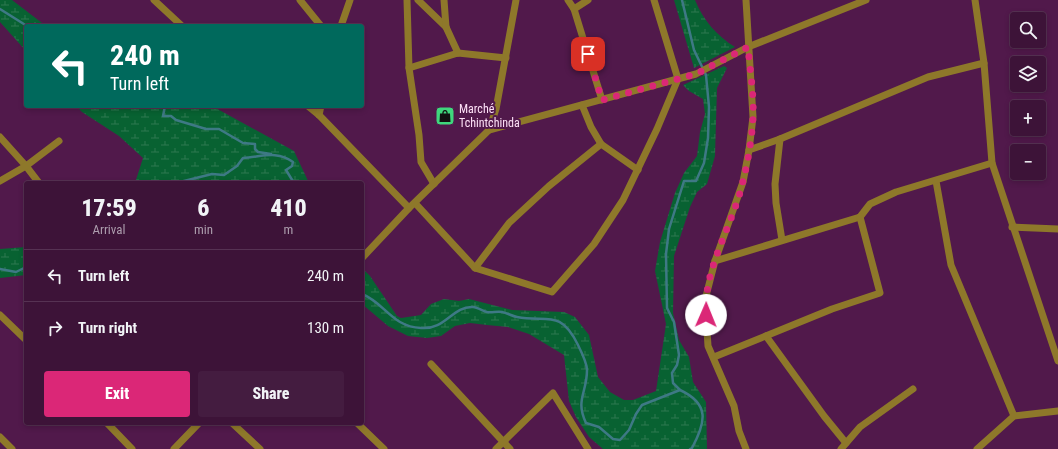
<!DOCTYPE html>
<meta charset="utf-8">
<style>
body{margin:0;font-family:"Roboto Condensed",sans-serif;background:#441c40;color:#f1f3f6;height:100vh;display:flex;flex-direction:column;font-size:15px;white-space:nowrap}
*{box-sizing:border-box;margin:0}
p{font-size:13px;color:#ad9eae}
.icon{flex:none;width:22px;height:22px;fill:none;stroke:currentColor;stroke-width:2;stroke-linecap:round;stroke-linejoin:round}
.map{position:relative;flex:1;overflow:hidden}
.sheet{position:absolute;left:24px;top:181px;width:340px;height:244px;display:flex;flex-direction:column;background:#3d1338;border-radius:4px;box-shadow:0 2px 6px #0003,0 0 0 1px #563253}
.sheet>*{flex:none}
.guide{position:absolute;left:24px;top:24px;width:340px;height:84px;border-radius:4px;box-shadow:0 2px 6px #0003,0 0 0 1px #563253;background:#00695c;color:#fff;overflow:hidden}
.fabs{position:absolute;left:1010px;top:12px;display:grid;gap:8px}
.fabs a{display:grid;place-items:center;width:36px;height:36px;border-radius:4px;background:#3d1338;box-shadow:0 2px 6px #0003,0 0 0 1px #563253;font-size:20px}
.pin{position:absolute;display:grid;place-items:center;width:34px;height:34px;color:#fff;margin:-17px;border-radius:8px;box-shadow:0 2px 6px #0006}
.me{position:absolute;width:44px;margin:-22px;rotate:1deg;stroke-linejoin:round;filter:drop-shadow(0 0 3px #0008)}
.turn{display:flex;align-items:center;gap:14px;height:84px;padding:0 20px;font-size:18px}
.turn .icon{width:52px;height:52px;stroke-width:2.5}
.turn b{display:block;font-size:28px;line-height:34px}
.eta{display:flex;justify-content:space-evenly;align-items:center;height:68px;text-align:center}
.eta b{font-size:24px;font-weight:800;line-height:28px}
.cta{display:flex;gap:8px;margin-top:auto;padding:8px 20px}
.cta a{flex:1;height:46px;border-radius:4px;background:#db2777;color:#fff;font-size:16px;font-weight:800;line-height:46px;text-align:center}
.cta a+a{background:#441c40;color:#f1f3f6}
ul{padding:0;list-style:none}
li{display:flex;align-items:center;gap:12px;height:52px;padding:0 20px;border-top:1px solid #563253}
li div{flex:1}
li b{display:block;font-size:15px}
li em{font-style:normal}
.map>svg:first-child{display:block}
</style>
<div class="map">
<svg width="1058" height="449" viewBox="0 0 1058 449">
<defs>
<pattern id="wetland-marsh" width="20" height="14" patternUnits="userSpaceOnUse"><rect width="20" height="14" fill="#086232"/><path d="M1 5h8M5 5V1M11 12h8M15 12V8" fill="none" stroke="#2d7850"/></pattern>
</defs>
<rect width="100%" height="100%" fill="#51194b"/>
<!-- wetland -->
<g fill="url(#wetland-marsh)">
<path d="M 0,0 L 12,0 L 46,26 L 26,26 L 26,51 L 0,22 Z"/>
<path d="M 674,0 L 695,0 C 703,20 717,36 735,47 L 694,68 Z"/>
<path d="M 724,66 L 727,68 L 717,88 L 715,156 L 707,184 L 697,192 L 690,207 L 674,256 L 673,313 L 679,340 L 689,357 L 693,382 L 706,402 L 707,449 L 603,449 L 589,437 L 576,417 L 569,401 L 564,355 L 529,334 L 508,327 L 487,325 L 470,323 L 455,326 L 441,336 L 427,338 L 408,336 L 388,326 L 362,304 L 362,268 L 370,276 L 397,316 L 401,318 L 421,315 L 431,304 L 444,299 L 459,301 L 469,299 L 512,310 L 564,312 L 575,317 L 589,335 L 598,377 L 610,392 L 624,400 L 633,400 L 656,391 L 666,324 L 655,271 L 660,242 L 675,193 L 684,173 L 697,156 L 700,132 L 705,114 L 703,99 L 689,91 L 683,85 Z"/>
<path d="M 76,106 L 212,106 L 294,151 L 309,183 L 135,183 L 143,158 L 119,136 L 82,112 Z"/>
<path d="M 26,247 L 26,275 L 0,278 L 0,249 Z"/>
</g>
<g fill="none" stroke-linecap="round" stroke-linejoin="round">
<!-- stream -->
<g stroke="#3e7985" stroke-width="2.5">
<path d="M 0,9 L 27,26"/>
<path d="M 165,106 L 163,116 L 171,116 L 176,120 L 206,129 L 219,129 L 243,143 L 255,144 L 255,149 L 258,152 L 271,154"/>
<path d="M 176,183 L 212,174 L 224,175 L 237,166 L 243,158 C 261,157 277,150 293,162 L 292,166 L 286,170 L 294,183"/>
<path d="M 0,269 L 16,272 L 26,267"/>
<path d="M 362,294 C 385,303 392,327 421,328 C 446,330 452,306 473,307 C 477,307 483,311 487,312 C 492,313 497,311 502,312 C 507,313 512,316 517,317 C 546,323 560,308 578,345 C 581,351 587,363 587,370 C 587,393 575,400 586,423 L 599,427 L 613,439 L 620,440 L 629,430 L 636,414 L 642,405 L 680,390 C 710,404 706,422 692,448 L 690,449"/>
<path d="M 680,390 L 673,383 L 672,373 L 677,365 L 679,355 L 674,322 L 667,308 L 666,254 L 669,229 L 684,181 L 696,181 L 704,163 L 708,138 L 709,107 L 706,75 L 694,50 L 682,0"/>
</g>
<!-- minor -->
<g stroke="#8e782a" stroke-width="7">
<path d="M 154,0 L 182,26"/>
<path d="M 300,0 L 321,26"/>
<path d="M 407,0 L 409,68 L 419,135 L 421,162 L 434,184"/>
<path d="M 418,0 L 446,27"/>
<path d="M 444,0 L 446,27 L 458,53"/>
<path d="M 568,0 L 574,9 L 602,100"/>
<path d="M 975,0 L 984,63 L 992,163 L 1058,361"/>
<path d="M 574,9 L 588,0"/>
<path d="M 341,26 L 350,0"/>
<path d="M 409,68 L 458,53 L 506,58"/>
<path d="M 582,105 L 591,127 L 601,144 L 638,170"/>
<path d="M 308,106 L 319,115 L 409,208"/>
<path d="M 319,115 L 321,106"/>
<path d="M 489,130 L 696,74 L 748,47 L 866,0"/>
<path d="M 0,137 L 26,166 L 39,183"/>
<path d="M 780,139 L 775,184 L 776,203 L 782,240"/>
<path d="M 749,150 L 780,139 L 928,77 L 984,63"/>
<path d="M 0,181 L 26,166 L 59,141"/>
<path d="M 936,181 L 951,265 L 1014,416"/>
<path d="M 415,203 L 475,268 L 552,292 L 594,244 L 623,200 L 657,129 L 678,79 L 654,0"/>
<path d="M 1012,227 L 1058,229"/>
<path d="M 362,258 L 409,208 L 489,130 L 496,109 L 516,0"/>
<path d="M 715,261 L 860,217 L 870,204 L 896,192 L 992,163"/>
<path d="M 475,268 L 509,223 L 549,186 L 601,144"/>
<path d="M 0,315 L 26,340"/>
<path d="M 766,336 L 824,416 L 846,443"/>
<path d="M 714,357 L 832,309 L 880,293 L 860,217"/>
<path d="M 431,364 L 510,449"/>
<path d="M 107,423 L 132,449"/>
<path d="M 232,423 L 260,449"/>
<path d="M 357,423 L 384,449"/>
<path d="M 0,437 L 12,449"/>
<path d="M 174,449 L 199,423"/>
<path d="M 496,449 L 553,393 L 588,449"/>
<path d="M 746,449 L 739,431 L 734,406 L 708,346 L 705,300 L 715,261 L 743,182 L 749,150 L 753,117 L 746,0"/>
<path d="M 841,449 L 860,427 L 913,389"/>
<path d="M 977,449 L 1014,416 L 1058,411"/>
</g>
</g>
<g fill="none" stroke-linecap="round" stroke-linejoin="round">
<!-- route -->
<path stroke="#db2777" stroke-width="7" stroke-dasharray="0 12.6" d="M 588,54 L 602,100 L 696,74 L 748,47 C 750,70 754,94 753,117 C 752,138 748,161 743,181 C 733,226 703,268 706,315"/>
</g>
<!-- icons -->
<defs>
<symbol id="shop-square" viewBox="-11 -11 22 22"><rect x="-9" y="-9" width="18" height="18" rx="4" fill="#3fd77d" stroke="#51194b"/><path d="M-5-2.5h2.3a2.7 3.5 0 0 1 5.4 0H5L5.5 6h-11ZM-1.5-2.5h3a1.5 2.3 0 0 0-3 0Z" fill="#111"/></symbol>
</defs>
<g fill-rule="evenodd">
<use href="#shop-square" x="434" y="105" width="22" height="22"/>
</g>
<g text-anchor="middle" dominant-baseline="central" stroke-width="4" stroke-linejoin="round" paint-order="stroke">
<!-- poi labels -->
<g font-size="12" fill="#fde1f7" stroke="#51194b" text-anchor="start">
<text x="459" y="109">Marché<tspan x="459" dy="14">Tchintchinda</tspan></text>
</g>
</g>
</svg>
<div class="fabs">
<a><svg class="icon" aria-label="search" viewBox="0 0 24 24"><circle cx="10" cy="10" r="6"/><path d="M15 15l6 6"/></svg></a>
<a><svg class="icon" aria-label="layers" viewBox="0 0 24 24"><path d="M12 4l9 5-9 5-9-5zM3 14l9 5 9-5"/></svg></a>
<a>+</a>
<a>−</a>
</div>
<div class="pin" style="left:588px;top:54px;background:#d93025"><svg class="icon" aria-label="arrive" viewBox="0 0 24 24"><path d="M6 21V4h12l-3 4 3 4H6"/></svg></div>
<svg class="me" style="left:706px;top:315px" viewBox="-20 -20 40 40"><circle r="19" fill="#fff"/><path d="M0-13L10 11 0 6-10 11z" fill="#db2777"/></svg>
<div class="guide">
<div class="turn"><svg class="icon" aria-label="left" viewBox="0 0 24 24"><path d="M17 20v-9H6M10 6l-5 5 5 5"/></svg><div><b>240 m</b>Turn left</div></div>
</div>
<section class="sheet">
<div class="eta">
<div><b>17:59</b><p>Arrival</p></div>
<div><b>6</b><p>min</p></div>
<div><b>410</b><p>m</p></div>
</div>
<ul>
<li><svg class="icon" aria-label="left" viewBox="0 0 24 24"><path d="M17 20v-9H6M10 6l-5 5 5 5"/></svg><div><b>Turn left</b></div><em>240 m</em></li>
<li><svg class="icon" aria-label="right" viewBox="0 0 24 24"><path d="M7 20v-9h11M14 6l5 5-5 5"/></svg><div><b>Turn right</b></div><em>130 m</em></li>
</ul>
<div class="cta"><a>Exit</a><a>Share</a></div>
</section>
</div>
